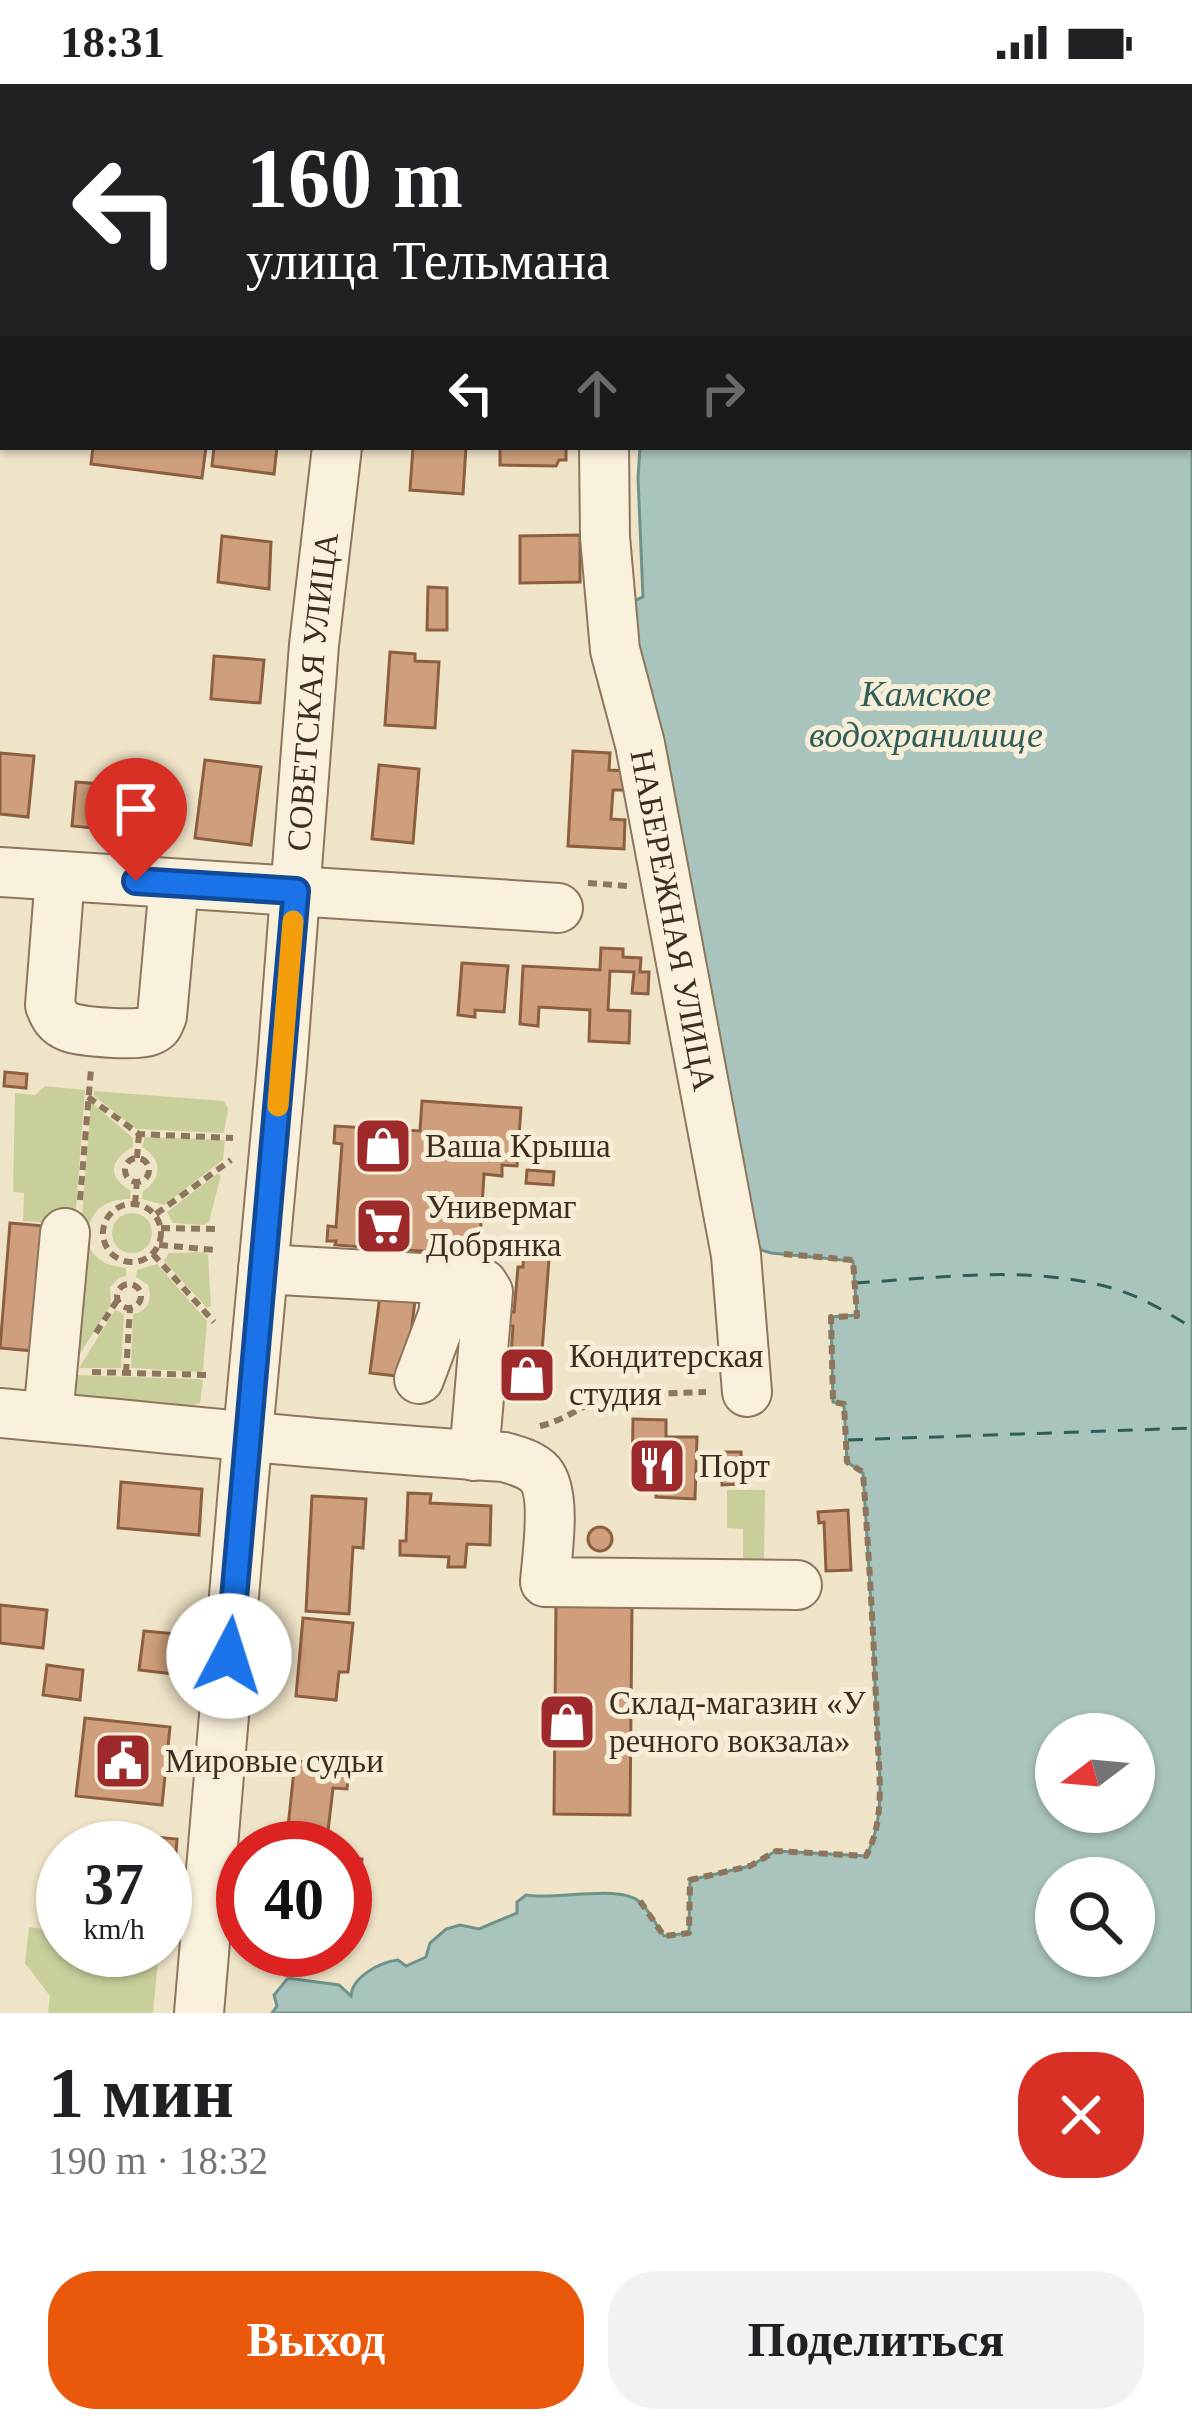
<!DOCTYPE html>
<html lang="ru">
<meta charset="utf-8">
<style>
body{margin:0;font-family:Georgia,serif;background:#f2f2f2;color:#202124;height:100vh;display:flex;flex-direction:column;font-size:45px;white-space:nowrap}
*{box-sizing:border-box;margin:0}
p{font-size:39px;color:#757577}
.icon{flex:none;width:66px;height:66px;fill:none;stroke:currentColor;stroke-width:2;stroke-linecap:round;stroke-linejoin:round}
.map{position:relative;height:1929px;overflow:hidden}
.details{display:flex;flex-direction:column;background:#fff;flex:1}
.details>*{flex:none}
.top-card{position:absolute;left:0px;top:0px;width:1194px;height:366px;box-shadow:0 3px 9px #0004;background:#202124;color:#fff;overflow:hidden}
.needle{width:78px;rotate:254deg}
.buttons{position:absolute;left:1035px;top:1629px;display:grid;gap:24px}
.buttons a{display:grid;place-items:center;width:120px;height:120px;border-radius:50%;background:#fff;box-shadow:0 3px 9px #0004;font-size:60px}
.speed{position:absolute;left:36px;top:1737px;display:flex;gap:24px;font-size:60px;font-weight:700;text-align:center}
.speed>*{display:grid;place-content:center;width:156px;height:156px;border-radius:50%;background:#fff;box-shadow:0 3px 9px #0004;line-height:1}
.speed small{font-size:30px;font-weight:400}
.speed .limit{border:18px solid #d22;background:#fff;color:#111}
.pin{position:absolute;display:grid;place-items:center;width:102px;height:102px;color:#fff;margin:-123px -51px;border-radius:50% 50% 50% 0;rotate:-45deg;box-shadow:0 0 12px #0007}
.pin .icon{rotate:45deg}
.me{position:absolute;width:132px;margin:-66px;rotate:5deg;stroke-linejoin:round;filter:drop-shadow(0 0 9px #0008)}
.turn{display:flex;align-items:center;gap:42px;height:252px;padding:0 48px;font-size:54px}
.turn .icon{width:156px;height:156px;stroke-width:2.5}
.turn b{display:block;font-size:84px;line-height:102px}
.lanes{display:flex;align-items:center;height:114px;padding:0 48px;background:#0003;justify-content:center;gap:60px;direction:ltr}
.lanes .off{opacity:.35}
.round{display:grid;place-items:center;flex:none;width:126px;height:126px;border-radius:48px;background:#f2f2f2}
.overview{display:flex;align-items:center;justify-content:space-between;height:204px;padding:0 48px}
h1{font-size:72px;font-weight:700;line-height:90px}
.primary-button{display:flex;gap:24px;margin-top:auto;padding:24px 48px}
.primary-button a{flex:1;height:138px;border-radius:48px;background:#ea580c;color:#fff;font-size:48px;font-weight:700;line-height:138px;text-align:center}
.primary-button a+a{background:#f2f2f2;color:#202124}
.status{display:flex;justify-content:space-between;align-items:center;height:84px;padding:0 60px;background:#fff;direction:ltr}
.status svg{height:33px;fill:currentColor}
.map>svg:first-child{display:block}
</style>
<div class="status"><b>18:31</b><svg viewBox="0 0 49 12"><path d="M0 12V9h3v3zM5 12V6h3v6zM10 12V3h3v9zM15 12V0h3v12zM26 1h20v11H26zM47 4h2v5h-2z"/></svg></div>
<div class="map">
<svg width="1192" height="1929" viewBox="0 0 1192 1929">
<rect width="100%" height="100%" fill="#f0e4c8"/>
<!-- green -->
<g fill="#c9cf9b">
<path d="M 45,1002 L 85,1006 L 75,1138 L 70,1141 L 23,1137 L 24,1109 L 13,1108 L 15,1009 L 35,1011 Z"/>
<path d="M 94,1007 L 224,1017 L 228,1025 L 224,1049 L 136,1045 L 94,1012 Z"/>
<path d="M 91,1018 L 133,1054 L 133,1063 C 109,1076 107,1093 131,1107 L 130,1115 C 108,1115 94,1123 88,1144 L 81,1144 Z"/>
<path d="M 145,1053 L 225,1056 L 223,1076 L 164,1121 L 142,1115 L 143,1107 C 163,1095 162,1075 142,1063 Z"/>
<path d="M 217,1090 L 221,1091 L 209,1138 L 204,1141 L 173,1139 L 167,1128 Z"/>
<circle cx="132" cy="1149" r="20"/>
<path d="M 87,1158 C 95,1177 106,1181 126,1184 L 126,1192 L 119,1194 L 110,1203 L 111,1221 L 72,1282 Z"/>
<path d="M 205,1168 L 208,1171 L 211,1222 L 207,1224 L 164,1177 L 169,1169 Z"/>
<path d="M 157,1180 L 207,1237 L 203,1286 L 200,1288 L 131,1284 L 133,1230 C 148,1227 153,1215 148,1201 L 136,1193 L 137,1186 Z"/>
<path d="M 115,1226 L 124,1230 L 121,1284 L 79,1284 Z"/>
<path d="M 72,1291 L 199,1295 L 203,1297 L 200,1319 L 191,1322 L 77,1319 L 71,1315 Z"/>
<path d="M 727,1406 L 765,1406 L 764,1480 L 743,1479 L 743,1445 L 727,1444 Z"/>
<path d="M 29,1843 L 63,1848 L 63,1866 L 159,1866 L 153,1929 L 48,1929 L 50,1912 L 25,1879 Z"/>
</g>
<!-- water -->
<path fill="#a9c4bc" stroke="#6f938a" stroke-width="3" fill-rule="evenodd" d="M 649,0 L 1192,0 L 1192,1929 L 272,1929 L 277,1922 L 274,1911 L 288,1894 L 339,1901 L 351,1912 C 352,1893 380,1878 398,1876 L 406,1882 L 426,1873 L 430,1859 L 446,1845 L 460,1841 L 479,1845 L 517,1829 L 517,1818 L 526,1811 C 556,1817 621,1799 641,1819 C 650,1828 657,1842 664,1852 L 689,1849 L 690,1796 L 750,1782 L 776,1767 L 866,1772 C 889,1730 877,1669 876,1624 C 873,1545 868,1467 863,1389 L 847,1378 L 844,1321 L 833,1318 L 831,1233 L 857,1231 L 853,1177 L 771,1169 L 761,1166 L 755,1157 L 629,519 L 643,513 L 638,394 L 640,363 L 1191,363 L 1191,3 L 649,3 ZM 1056,1650 L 1134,1650 L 1134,1728 L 1056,1728 ZM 1056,1794 L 1134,1794 L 1134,1872 L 1056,1872 Z"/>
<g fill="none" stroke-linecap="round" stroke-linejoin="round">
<!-- ferry -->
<g stroke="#2f5d5a" stroke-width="3" stroke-dasharray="15 12" stroke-linecap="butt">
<path d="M 855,1199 C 937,1194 1027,1181 1108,1203 C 1138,1211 1166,1227 1192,1244"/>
<path d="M 848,1356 L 1192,1344"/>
</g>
</g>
<!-- building -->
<g fill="#cf9f7d" stroke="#8d5f41" stroke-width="3">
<path d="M 93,363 L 206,363 L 202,394 L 91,380 Z"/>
<path d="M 214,363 L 277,363 L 274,390 L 212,382 Z"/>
<path d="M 413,363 L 466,363 L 463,410 L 410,406 Z"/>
<path d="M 500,363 L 566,363 L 566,376 L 559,376 L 556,382 L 500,381 Z"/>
<path d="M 580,451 L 580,498 L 520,499 L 520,452 Z"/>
<path d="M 222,452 L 271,458 L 269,505 L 218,498 Z"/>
<path d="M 428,503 L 447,504 L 447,546 L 427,546 Z"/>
<path d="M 390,568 L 415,570 L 415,577 L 439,578 L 435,644 L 385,641 Z"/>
<path d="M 214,572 L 264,576 L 260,619 L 211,615 Z"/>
<path d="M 573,667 L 610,669 L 609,686 L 627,687 L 626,706 L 613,706 L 611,735 L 625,736 L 624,765 L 568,762 Z"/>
<path d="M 0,669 L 34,672 L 28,733 L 0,730 Z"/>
<path d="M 205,676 L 261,683 L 251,761 L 195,754 Z"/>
<path d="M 379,681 L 419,685 L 413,759 L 372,755 Z"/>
<path d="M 76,698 L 129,702 L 125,747 L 72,742 Z"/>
<path d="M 601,864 L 623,865 L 623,873 L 641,874 L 640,888 L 649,888 L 648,910 L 632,909 L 634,888 L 610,887 L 608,926 L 630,927 L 629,959 L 589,957 L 590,926 L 539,923 L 538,942 L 520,940 L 523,882 L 600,886 Z"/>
<path d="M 462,879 L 508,882 L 504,928 L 475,926 L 475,933 L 458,931 Z"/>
<path d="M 5,988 L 27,990 L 26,1004 L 4,1002 Z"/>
<path d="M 422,1017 L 521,1024 L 517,1082 L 502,1081 L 502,1092 L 484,1090 L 479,1171 L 335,1161 L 336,1157 L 327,1157 L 328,1142 L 336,1143 L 342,1060 L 334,1059 L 335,1042 L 420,1047 Z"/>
<path d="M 527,1086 L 554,1088 L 553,1101 L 526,1099 Z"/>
<path d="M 10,1139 L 45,1142 L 34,1267 L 0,1264 Z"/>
<path d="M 524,1161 L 550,1162 L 539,1307 L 509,1304 L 513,1242 L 506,1241 L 507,1228 L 514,1228 L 518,1183 L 523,1183 Z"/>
<path d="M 380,1211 L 415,1216 L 406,1293 L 370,1289 Z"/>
<path d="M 633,1335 L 666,1336 L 666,1353 L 697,1353 L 695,1415 L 656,1413 L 656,1399 L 632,1398 Z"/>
<path d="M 721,1368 L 741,1368 L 742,1400 L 722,1401 Z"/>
<path d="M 121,1398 L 202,1405 L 199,1451 L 118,1444 Z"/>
<path d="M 408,1409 L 431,1410 L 430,1419 L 491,1422 L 490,1461 L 467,1460 L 465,1483 L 448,1483 L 449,1473 L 400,1471 L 400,1457 L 406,1457 Z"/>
<path d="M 312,1412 L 366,1415 L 363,1464 L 353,1463 L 349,1530 L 306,1527 Z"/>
<path d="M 848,1426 L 851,1486 L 826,1487 L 824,1438 L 819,1439 L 818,1428 Z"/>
<circle cx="600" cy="1455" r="12"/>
<path d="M 0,1521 L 47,1526 L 43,1564 L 0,1559 Z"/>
<path d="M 556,1521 L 632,1522 L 630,1731 L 554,1730 Z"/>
<path d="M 303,1534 L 353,1539 L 348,1588 L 339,1588 L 336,1616 L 296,1612 Z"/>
<path d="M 144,1547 L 178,1550 L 174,1590 L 139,1586 Z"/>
<path d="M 47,1581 L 83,1586 L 80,1616 L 43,1611 Z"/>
<path d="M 85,1634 L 170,1643 L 162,1721 L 76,1712 Z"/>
<path d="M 295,1677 L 349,1683 L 347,1705 L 333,1704 L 328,1747 L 288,1743 Z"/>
<path d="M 122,1750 L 177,1755 L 172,1821 L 165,1821 L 165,1764 L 121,1764 Z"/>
<path d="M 345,1773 L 362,1775 L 351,1865 L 345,1864 Z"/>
</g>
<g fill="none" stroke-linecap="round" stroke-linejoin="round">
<defs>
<g id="minor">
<path d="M 617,0 L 617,3"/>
<path d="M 370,3 L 370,0"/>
<path d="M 0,238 L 3,239"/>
<path id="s1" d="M 604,363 L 605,453 L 615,566 L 640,660 L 736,1171 L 747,1308"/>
<path d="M 0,788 L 558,824"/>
<path d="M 60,792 L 50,921 C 54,932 58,939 69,943 C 82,948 137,952 149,947 C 159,943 158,941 162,932 L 174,800"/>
<path d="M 263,1185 L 473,1197 L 483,1200 L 488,1208 L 474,1372"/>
<path d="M 419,1295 L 443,1231 L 448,1195"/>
<path d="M 0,1329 C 168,1344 336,1363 504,1373 C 517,1377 531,1380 540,1390 C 557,1410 547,1472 545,1498 L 797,1501"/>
<path d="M 48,1333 L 65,1149"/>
<path id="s2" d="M 199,1929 L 244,1393 L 282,981 L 314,561 L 337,363"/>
</g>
</defs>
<!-- minor casing -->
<use href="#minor" stroke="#8d765c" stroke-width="52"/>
<!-- path -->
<g stroke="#8d765c" stroke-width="6" stroke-dasharray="9 6" stroke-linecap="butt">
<path d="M 588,799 L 628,802"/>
<path d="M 88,1013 L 139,1050 L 233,1054"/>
<path d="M 137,1074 L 139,1050"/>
<circle cx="137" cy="1086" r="12"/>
<path d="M 80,1116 L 91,985"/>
<circle cx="132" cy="1149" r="29"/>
<path d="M 135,1120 L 137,1097"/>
<path d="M 156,1130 L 231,1076"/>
<path d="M 161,1144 L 217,1145"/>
<path d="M 159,1161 L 216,1166"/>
<path d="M 153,1170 L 214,1238"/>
<circle cx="129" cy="1212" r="12"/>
<path d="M 96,1249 L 118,1215"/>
<path d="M 92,1288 L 208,1291"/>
<path d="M 126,1289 L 130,1224"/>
<path d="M 540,1342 C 567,1336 587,1317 614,1311 L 706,1308"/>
<path d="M 640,1817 L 664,1852 L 689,1849 L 690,1796 L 750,1782 L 776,1767 L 866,1772 C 887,1734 878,1683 877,1642 C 874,1557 869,1473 863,1388 L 847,1378 L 844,1320 L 833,1318 L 831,1233 L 857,1232 L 853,1176 L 784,1170"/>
</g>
<!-- minor -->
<use href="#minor" stroke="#faf1dc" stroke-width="48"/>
</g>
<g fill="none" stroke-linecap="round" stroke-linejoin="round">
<defs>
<path id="route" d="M 136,797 L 296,807 L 229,1572"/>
</defs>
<!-- route casing -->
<use href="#route" stroke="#114b97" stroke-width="30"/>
<!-- route -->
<use href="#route" stroke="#1a73e8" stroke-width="21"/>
<!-- slow -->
<path stroke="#f59e0b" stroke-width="21" d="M 278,1022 L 293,837"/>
</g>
<!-- icons -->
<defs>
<symbol id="shop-square" viewBox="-11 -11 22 22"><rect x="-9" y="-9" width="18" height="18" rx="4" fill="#9e2a2b" stroke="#f7eed8"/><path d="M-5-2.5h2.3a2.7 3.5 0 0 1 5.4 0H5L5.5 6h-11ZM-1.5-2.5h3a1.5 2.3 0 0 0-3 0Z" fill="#fff"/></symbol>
<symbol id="supermarket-square" viewBox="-11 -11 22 22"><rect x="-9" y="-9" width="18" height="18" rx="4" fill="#9e2a2b" stroke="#f7eed8"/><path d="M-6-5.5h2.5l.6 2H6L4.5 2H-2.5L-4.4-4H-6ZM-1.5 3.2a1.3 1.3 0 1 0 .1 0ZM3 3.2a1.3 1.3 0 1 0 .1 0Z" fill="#fff"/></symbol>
<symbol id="restaurant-square" viewBox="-11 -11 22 22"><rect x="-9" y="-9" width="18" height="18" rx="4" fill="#9e2a2b" stroke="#f7eed8"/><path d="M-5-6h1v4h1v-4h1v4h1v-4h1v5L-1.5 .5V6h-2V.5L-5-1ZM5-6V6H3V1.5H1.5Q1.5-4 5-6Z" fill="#fff"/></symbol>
<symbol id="civic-square" viewBox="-11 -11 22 22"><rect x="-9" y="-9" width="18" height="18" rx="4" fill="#9e2a2b" stroke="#f7eed8"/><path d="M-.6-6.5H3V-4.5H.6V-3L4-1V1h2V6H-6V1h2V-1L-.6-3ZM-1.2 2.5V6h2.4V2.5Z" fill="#fff"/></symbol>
</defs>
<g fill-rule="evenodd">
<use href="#shop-square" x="350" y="1029" width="66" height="66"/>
<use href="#supermarket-square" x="351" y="1109" width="66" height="66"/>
<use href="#shop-square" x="494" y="1258" width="66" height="66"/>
<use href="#restaurant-square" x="624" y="1349" width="66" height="66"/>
<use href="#shop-square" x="534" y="1605" width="66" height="66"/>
<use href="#civic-square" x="90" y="1644" width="66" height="66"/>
</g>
<g text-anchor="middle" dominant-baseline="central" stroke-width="10" stroke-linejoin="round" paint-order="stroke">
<!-- street labels -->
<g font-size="33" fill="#3d2e20" stroke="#f7eed8">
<text stroke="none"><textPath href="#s2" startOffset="1326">СОВЕТСКАЯ УЛИЦА</textPath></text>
<text stroke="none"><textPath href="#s1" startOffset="480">НАБЕРЕЖНАЯ УЛИЦА</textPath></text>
</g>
<!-- poi labels -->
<g font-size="33" fill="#3d2e20" stroke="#f7eed8" text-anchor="start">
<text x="425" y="1062">Ваша Крыша</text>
<text x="426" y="1123">Универмаг<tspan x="426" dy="38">Добрянка</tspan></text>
<text x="569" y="1272">Кондитерская<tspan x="569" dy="38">студия</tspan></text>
<text x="699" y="1382">Порт</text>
<text x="609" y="1619">Склад-магазин «У<tspan x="609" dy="38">речного вокзала»</tspan></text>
<text x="165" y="1677">Мировые судьи</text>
</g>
<!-- water labels -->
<g font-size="36" font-style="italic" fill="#2f5d5a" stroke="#f7eed8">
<text x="926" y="610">Камское<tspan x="926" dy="41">водохранилище</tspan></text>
</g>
</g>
</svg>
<div class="buttons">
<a><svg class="needle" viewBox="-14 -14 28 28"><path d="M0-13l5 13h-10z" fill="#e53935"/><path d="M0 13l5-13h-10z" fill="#757577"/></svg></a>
<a><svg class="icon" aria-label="search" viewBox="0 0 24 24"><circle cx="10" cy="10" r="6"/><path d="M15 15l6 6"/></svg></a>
</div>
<div class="speed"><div>37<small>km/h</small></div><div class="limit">40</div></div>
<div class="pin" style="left:136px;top:797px;background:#d93025"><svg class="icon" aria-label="arrive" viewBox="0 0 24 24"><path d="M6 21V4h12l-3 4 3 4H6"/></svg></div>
<svg class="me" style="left:229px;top:1572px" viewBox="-20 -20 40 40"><circle r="19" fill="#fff"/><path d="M0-13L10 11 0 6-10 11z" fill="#1a73e8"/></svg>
<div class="top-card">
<div class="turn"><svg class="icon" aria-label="left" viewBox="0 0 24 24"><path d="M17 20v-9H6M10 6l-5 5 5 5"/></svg><div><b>160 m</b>улица Тельмана</div></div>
<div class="lanes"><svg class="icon" aria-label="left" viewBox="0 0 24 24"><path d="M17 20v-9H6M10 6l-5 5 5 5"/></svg><svg class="icon off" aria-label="ahead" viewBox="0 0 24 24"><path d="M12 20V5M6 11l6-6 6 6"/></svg><svg class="icon off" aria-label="right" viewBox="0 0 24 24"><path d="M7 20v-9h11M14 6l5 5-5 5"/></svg></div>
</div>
</div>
<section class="details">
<div class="overview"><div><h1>1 мин</h1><p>190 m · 18:32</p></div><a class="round" style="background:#d93025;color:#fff"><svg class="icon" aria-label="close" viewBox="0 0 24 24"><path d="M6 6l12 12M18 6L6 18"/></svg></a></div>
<div class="primary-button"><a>Выход</a><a>Поделиться</a></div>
</section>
